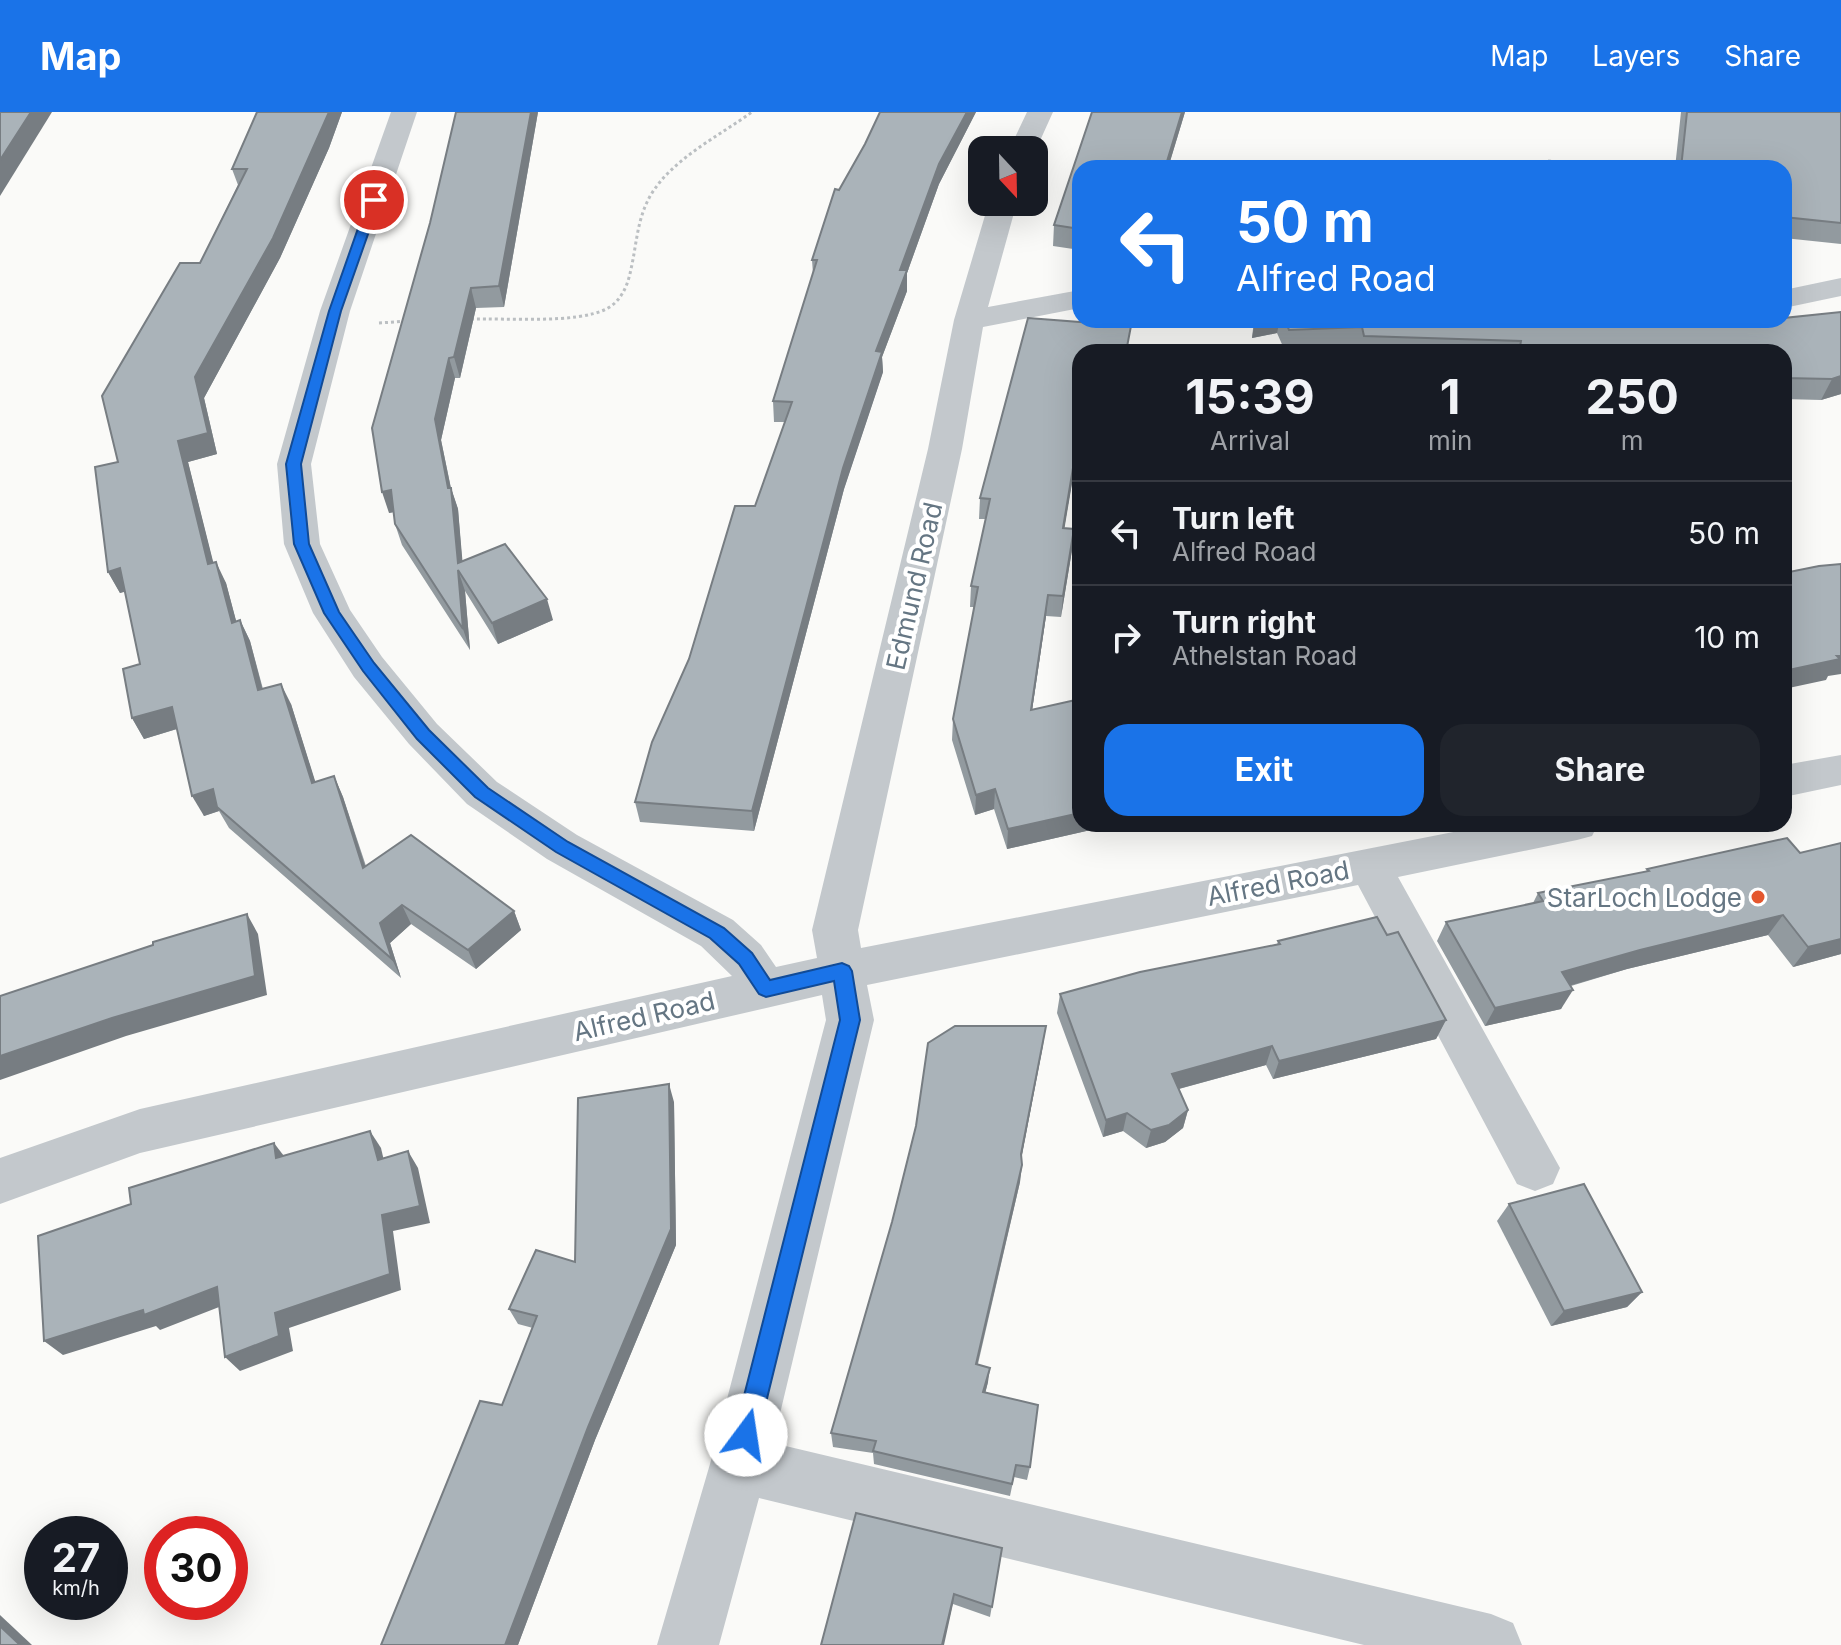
<!DOCTYPE html>
<style>
body{margin:0;font-family:Inter,sans-serif;background:#20242c;color:#f1f3f6;height:100vh;display:flex;flex-direction:column;font-size:30px;white-space:nowrap}
*{box-sizing:border-box;margin:0}
p{font-size:26px;color:#9ea1a6}
.icon{flex:none;width:44px;height:44px;fill:none;stroke:currentColor;stroke-width:2;stroke-linecap:round;stroke-linejoin:round}
.map{position:relative;flex:1;overflow:hidden}
.details{position:absolute;left:1072px;top:232px;width:720px;height:488px;display:flex;flex-direction:column;background:#171b24;border-radius:24px;box-shadow:0 8px 32px #0002}
.details>*{flex:none}
.hud{position:absolute;left:1072px;top:48px;width:720px;height:168px;border-radius:24px;box-shadow:0 8px 32px #0002;background:#1a73e8;color:#fff;overflow:hidden}
.needle{width:52px;rotate:158deg}
.controls{position:absolute;left:968px;top:24px;display:grid;gap:16px}
.controls a{display:grid;place-items:center;width:80px;height:80px;border-radius:16px;background:#171b24;box-shadow:0 8px 32px #0002;font-size:40px}
.speed{position:absolute;left:24px;top:1404px;display:flex;gap:16px;font-size:40px;font-weight:700;text-align:center}
.speed>*{display:grid;place-content:center;width:104px;height:104px;border-radius:50%;background:#171b24;box-shadow:0 8px 32px #0002;line-height:1}
.speed small{font-size:20px;font-weight:400}
.speed .limit{border:12px solid #d22;background:#fff;color:#111}
.pin{position:absolute;display:grid;place-items:center;width:68px;height:68px;color:#fff;margin:-34px;border:4px solid #fff;border-radius:50%;box-shadow:0 2px 8px #0007}
.me{position:absolute;width:88px;margin:-44px;rotate:14deg;stroke-linejoin:round;filter:drop-shadow(0 0 6px #0008)}
.turn{display:flex;align-items:center;gap:28px;height:168px;padding:0 32px;font-size:36px}
.turn .icon{width:104px;height:104px;stroke-width:2.5}
.turn b{display:block;font-size:56px;line-height:68px}
.eta{display:flex;justify-content:space-evenly;align-items:center;height:136px;text-align:center}
.eta b{font-size:48px;font-weight:700;line-height:56px}
.button{display:flex;gap:16px;margin-top:auto;padding:16px 32px}
.button a{flex:1;height:92px;border-radius:24px;background:#1a73e8;color:#fff;font-size:32px;font-weight:700;line-height:92px;text-align:center}
.button a+a{background:#20242c;color:#f1f3f6}
ul{padding:0;list-style:none}
li{display:flex;align-items:center;gap:24px;height:104px;padding:0 32px;border-top:2px solid #363941}
li div{flex:1}
li b{display:block;font-size:30px}
li em{font-style:normal}
header{display:flex;align-items:center;gap:48px;box-sizing:border-box;height:112px;padding:0 40px;background:#1a73e8;color:#fff}
header strong{font-size:38px}
nav{display:flex;gap:44px;margin-inline-start:auto;font-size:28px}
.map>svg:first-child{display:block}
</style>
<header>
<strong>Map</strong>
<nav><a>Map</a><a>Layers</a><a>Share</a></nav>
</header>
<div class="map">
<svg width="1841" height="1533" viewBox="0 0 1841 1533">
<rect width="100%" height="100%" fill="#fafaf8"/>
<g fill="none" stroke-linecap="round" stroke-linejoin="round">
<!-- path -->
<g stroke="#bbbfc2" stroke-width="3" stroke-dasharray="3 3" stroke-linecap="butt">
<path d="M 1548,49 L 1610,56"/>
<path d="M 471,207 C 505,206 577,212 606,197 C 621,190 628,173 631,157 C 637,131 637,105 652,81 C 674,46 719,24 752,0"/>
<path d="M 379,211 L 409,209"/>
</g>
<!-- minor -->
<g fill="#c3c8cc" fill-rule="evenodd">
<path d="M 391,0 L 417,0 L 350,199 L 311,352 L 320,432 L 350,498 L 382,545 L 437,612 L 497,670 L 577,723 L 733,808 L 761,833 L 776,855 L 817,846 L 812,818 L 928,337 L 954,208 L 989,90 L 1017,90 L 988,195 L 1080,178 L 1080,196 L 983,215 L 962,337 L 858,818 L 861,836 L 1494,712 L 1598,712 L 1592,724 L 1577,728 L 1398,765 L 1560,1056 L 1553,1072 L 1535,1079 L 1517,1072 L 1358,773 L 867,873 L 874,908 L 773,1331 L 1491,1502 L 1513,1511 L 1522,1533 L 1364,1533 L 759,1386 L 719,1533 L 657,1533 L 710,1352 L 826,908 L 822,883 L 140,1041 L 0,1092 L 0,1046 L 140,997 L 732,864 L 701,834 L 547,747 L 467,692 L 409,632 L 354,565 L 313,501 L 284,432 L 277,352 L 320,199 Z"/>
<path d="M 1027,0 L 1053,0 L 1034,42 L 1034,38 L 1009,38 Z"/>
<path d="M 1841,166 L 1841,184 L 1784,196 L 1784,178 Z"/>
<path d="M 1841,643 L 1841,673 L 1784,685 L 1784,653 Z"/>
</g>
</g>
<!-- wall -->
<g fill="#929a9f">
<path d="M 257,0 L 342,0 L 329,36 L 280,146 L 204,286 L 217,342 L 188,350 L 213,451 L 226,471 L 236,509 L 240,508 L 250,529 L 263,577 L 291,592 L 315,670 L 334,664 L 343,685 L 366,754 L 514,799 L 521,818 L 476,857 L 411,812 L 390,831 L 401,866 L 229,716 L 219,699 L 204,704 L 177,617 L 144,627 L 132,606 L 140,552 L 125,479 L 120,481 L 108,460 L 118,350 L 200,151 L 238,73 L 232,57 Z"/>
<path d="M 538,0 L 504,195 L 476,196 L 460,266 L 455,266 L 441,328 L 451,376 L 458,397 L 462,449 L 553,508 L 498,532 L 465,479 L 470,538 L 402,433 L 395,412 L 394,400 L 389,401 L 430,111 Z"/>
<path d="M 880,0 L 976,0 L 939,72 L 907,161 L 907,179 L 882,245 L 883,260 L 844,377 L 754,719 L 640,710 L 635,690 L 689,547 L 755,394 L 785,310 L 774,310 L 773,289 L 813,162 L 812,148 L 839,78 L 865,32 Z"/>
<path d="M 1092,0 L 1185,0 L 1168,56 L 1080,56 L 1080,138 L 1053,134 L 1054,113 Z"/>
<path d="M 1681,0 L 1841,0 L 1841,132 L 1784,126 L 1784,56 L 1675,56 Z"/>
<path d="M 1841,200 L 1841,282 L 1821,288 L 1784,287 L 1784,240 L 1357,240 L 1356,236 L 1285,239 L 1277,221 L 1252,226 L 1254,208 L 1689,208 L 1689,210 L 1745,211 Z"/>
<path d="M 1080,240 L 1080,324 L 1064,416 L 1074,417 L 1072,438 L 1061,505 L 1046,504 L 1032,598 L 1080,712 L 1117,712 L 1007,737 L 994,697 L 975,703 L 952,628 L 953,607 L 974,495 L 970,495 L 971,474 L 986,407 L 979,407 L 980,386 Z"/>
<path d="M 1787,726 L 1841,842 L 1793,855 L 1768,823 L 1627,857 L 1571,874 L 1561,897 L 1485,914 L 1437,829 L 1446,810 L 1533,791 L 1538,781 L 1646,760 L 1647,757 Z"/>
<path d="M 1387,823 L 1446,908 L 1436,927 L 1273,967 L 1266,953 L 1179,977 L 1188,998 L 1183,1016 L 1165,1030 L 1146,1036 L 1123,1019 L 1103,1025 L 1057,901 L 1060,882 L 1277,833 L 1278,829 Z"/>
<path d="M 1043,933 L 1021,1047 L 1020,1070 L 978,1252 L 988,1270 L 985,1281 L 1030,1355 L 1027,1368 L 1014,1365 L 1010,1384 L 874,1352 L 873,1341 L 833,1335 L 831,1321 Z"/>
<path d="M 674,990 L 676,1133 L 595,1328 L 518,1533 L 381,1533 L 502,1293 L 533,1216 L 518,1212 L 509,1197 L 575,1150 Z"/>
<path d="M 1509,1092 L 1642,1180 L 1627,1195 L 1551,1214 L 1497,1109 Z"/>
<path d="M 1002,1436 L 990,1505 L 953,1492 L 821,1533 Z"/>
</g>
<!-- shaded-wall -->
<g fill="#777d82">
<path d="M 31,0 L 52,0 L 0,84 L 0,48 Z"/>
<path d="M 329,0 L 342,0 L 329,36 L 280,146 L 204,286 L 217,342 L 188,350 L 219,473 L 208,452 L 178,329 L 195,265 Z"/>
<path d="M 531,0 L 538,0 L 504,195 L 499,174 Z"/>
<path d="M 967,0 L 976,0 L 939,72 L 907,161 L 907,179 L 882,245 L 883,260 L 844,377 L 754,719 L 752,699 L 843,356 L 900,158 L 939,52 Z"/>
<path d="M 1182,0 L 1185,0 L 1168,56 L 1165,56 Z"/>
<path d="M 471,176 L 476,196 L 460,266 L 454,245 Z"/>
<path d="M 1255,208 L 1280,208 L 1277,221 L 1252,226 Z"/>
<path d="M 449,246 L 455,266 L 441,328 L 452,382 L 451,376 L 458,397 L 464,467 L 458,451 L 448,376 L 435,307 Z"/>
<path d="M 1841,264 L 1841,282 L 1821,288 L 1832,267 Z"/>
<path d="M 1080,314 L 1080,324 L 1061,437 L 1063,416 Z"/>
<path d="M 391,378 L 399,399 L 389,401 L 382,380 Z"/>
<path d="M 1074,417 L 1072,438 L 1061,505 L 1063,484 Z"/>
<path d="M 216,450 L 226,471 L 242,531 L 232,511 Z"/>
<path d="M 120,456 L 132,478 L 120,481 L 108,460 Z"/>
<path d="M 458,458 L 465,479 L 470,538 L 463,517 Z"/>
<path d="M 1048,483 L 1046,504 L 1029,619 L 1031,598 Z"/>
<path d="M 547,487 L 553,508 L 498,532 L 492,511 Z"/>
<path d="M 240,508 L 250,529 L 268,599 L 258,578 Z"/>
<path d="M 1837,544 L 1841,544 L 1841,562 L 1828,564 L 1826,568 L 1784,577 L 1784,559 Z"/>
<path d="M 281,572 L 291,592 L 322,691 L 312,671 Z"/>
<path d="M 172,595 L 183,615 L 144,627 L 132,606 Z"/>
<path d="M 334,664 L 343,685 L 372,776 L 363,756 Z"/>
<path d="M 213,677 L 219,699 L 204,704 L 192,684 Z"/>
<path d="M 995,677 L 994,697 L 975,703 L 976,683 Z"/>
<path d="M 1080,701 L 1080,712 L 1117,712 L 1007,737 L 1008,717 Z"/>
<path d="M 402,793 L 411,812 L 390,831 L 401,866 L 392,847 L 380,811 Z"/>
<path d="M 514,799 L 521,818 L 476,857 L 468,838 Z"/>
<path d="M 247,802 L 258,822 L 267,883 L 126,924 L 0,968 L 0,944 Z"/>
<path d="M 1783,803 L 1768,823 L 1627,857 L 1551,879 L 1562,860 L 1640,838 Z"/>
<path d="M 1841,827 L 1841,842 L 1793,855 L 1808,835 Z"/>
<path d="M 1573,878 L 1561,897 L 1485,914 L 1495,896 Z"/>
<path d="M 1446,908 L 1436,927 L 1273,967 L 1279,949 Z"/>
<path d="M 1046,914 L 1043,933 L 1019,1059 L 1021,1042 Z"/>
<path d="M 1272,934 L 1266,953 L 1167,980 L 1172,962 Z"/>
<path d="M 669,972 L 674,990 L 676,1133 L 595,1328 L 518,1533 L 505,1533 Z"/>
<path d="M 1188,998 L 1183,1016 L 1165,1030 L 1146,1036 L 1151,1018 Z"/>
<path d="M 1127,1001 L 1123,1019 L 1103,1025 L 1106,1008 Z"/>
<path d="M 370,1019 L 381,1036 L 388,1066 L 378,1048 Z"/>
<path d="M 274,1031 L 287,1048 L 276,1046 Z"/>
<path d="M 408,1039 L 418,1056 L 430,1111 L 393,1119 L 401,1178 L 289,1216 L 293,1239 L 240,1259 L 225,1245 L 275,1201 Z"/>
<path d="M 1022,1053 L 1020,1070 L 974,1266 L 976,1252 Z"/>
<path d="M 217,1175 L 232,1190 L 160,1218 L 156,1214 L 63,1243 L 44,1229 Z"/>
<path d="M 1642,1180 L 1627,1195 L 1551,1214 L 1564,1199 Z"/>
<path d="M 990,1256 L 988,1270 L 982,1294 L 983,1280 Z"/>
<path d="M 954,1482 L 953,1492 L 944,1533 L 942,1533 Z"/>
<path d="M 0,1503 L 32,1533 L 20,1533 L 0,1514 Z"/>
</g>
<!-- building -->
<g fill="#aab3b9" stroke="#777d82" stroke-width="2">
<path d="M 0,0 L 31,0 L 0,48 Z"/>
<path d="M 257,0 L 329,0 L 273,126 L 195,265 L 208,321 L 178,329 L 208,452 L 216,450 L 232,511 L 240,508 L 258,578 L 281,572 L 312,671 L 334,664 L 363,756 L 411,723 L 514,799 L 468,838 L 402,793 L 380,811 L 392,847 L 217,695 L 213,677 L 192,684 L 172,595 L 132,606 L 123,557 L 140,552 L 120,456 L 108,460 L 95,355 L 118,350 L 102,284 L 180,151 L 200,151 L 247,57 L 232,57 Z"/>
<path d="M 456,0 L 531,0 L 499,174 L 471,176 L 454,245 L 449,246 L 435,307 L 448,376 L 451,376 L 458,451 L 505,432 L 547,487 L 492,511 L 458,458 L 463,517 L 395,412 L 391,378 L 382,380 L 372,316 L 430,111 Z"/>
<path d="M 880,0 L 967,0 L 939,52 L 900,158 L 907,158 L 876,239 L 882,240 L 843,356 L 752,699 L 635,690 L 652,630 L 689,547 L 735,394 L 755,394 L 792,290 L 773,289 L 817,148 L 812,148 L 835,77 L 839,78 L 865,32 Z"/>
<path d="M 1092,0 L 1182,0 L 1165,56 L 1080,56 L 1080,117 L 1054,113 Z"/>
<path d="M 1687,0 L 1841,0 L 1841,111 L 1784,105 L 1784,56 L 1681,56 Z"/>
<path d="M 1841,200 L 1841,264 L 1832,267 L 1784,266 L 1784,240 L 1519,240 L 1521,229 L 1364,224 L 1362,215 L 1289,218 L 1285,208 L 1689,208 L 1689,210 L 1745,211 L 1769,208 L 1784,208 L 1784,206 Z"/>
<path d="M 1028,206 L 1131,214 L 1126,240 L 1080,240 L 1080,314 L 1063,416 L 1074,417 L 1063,484 L 1048,483 L 1031,598 L 1080,587 L 1080,701 L 1008,717 L 995,677 L 976,683 L 953,607 L 978,475 L 971,474 L 990,387 L 980,386 Z"/>
<path d="M 1841,452 L 1841,544 L 1837,544 L 1840,547 L 1784,559 L 1784,461 L 1819,454 Z"/>
<path d="M 1787,726 L 1800,741 L 1841,731 L 1841,827 L 1808,835 L 1783,803 L 1640,838 L 1562,860 L 1573,878 L 1495,896 L 1446,810 L 1543,789 L 1538,781 L 1649,759 L 1647,757 Z"/>
<path d="M 247,802 L 255,864 L 112,906 L 0,944 L 0,884 L 153,833 L 153,830 Z"/>
<path d="M 1377,805 L 1387,823 L 1398,820 L 1446,908 L 1279,949 L 1272,934 L 1172,962 L 1188,998 L 1169,1013 L 1151,1018 L 1127,1001 L 1106,1008 L 1060,882 L 1140,860 L 1280,832 L 1278,829 Z"/>
<path d="M 955,914 L 1046,914 L 1021,1042 L 1022,1053 L 976,1252 L 990,1256 L 983,1280 L 1038,1293 L 1030,1355 L 1016,1353 L 1012,1372 L 873,1339 L 876,1329 L 831,1321 L 892,1110 L 916,1014 L 928,931 Z"/>
<path d="M 669,972 L 671,1117 L 588,1315 L 505,1533 L 381,1533 L 480,1289 L 502,1293 L 537,1204 L 509,1197 L 536,1138 L 575,1150 L 578,986 Z"/>
<path d="M 370,1019 L 378,1048 L 408,1039 L 420,1094 L 382,1103 L 390,1162 L 275,1201 L 279,1224 L 225,1245 L 217,1175 L 144,1203 L 143,1198 L 44,1229 L 38,1124 L 131,1092 L 129,1076 L 274,1031 L 276,1046 Z"/>
<path d="M 1584,1072 L 1642,1180 L 1564,1199 L 1509,1092 Z"/>
<path d="M 856,1401 L 1002,1436 L 992,1495 L 954,1482 L 942,1533 L 821,1533 Z"/>
<path d="M 0,1514 L 20,1533 L 0,1533 Z"/>
</g>
<!-- route -->
<path fill="#1a73e8" stroke="#114b97" stroke-width="2" d="M 374,85 L 380,88 L 341,199 L 301,352 L 309,432 L 339,500 L 374,551 L 429,618 L 488,676 L 568,730 L 724,816 L 752,841 L 770,868 L 842,851 L 849,854 L 852,859 L 860,908 L 758,1323 L 755,1331 L 746,1335 L 738,1331 L 734,1323 L 840,908 L 834,869 L 766,885 L 759,882 L 739,852 L 710,826 L 556,740 L 475,685 L 417,627 L 363,559 L 324,501 L 294,432 L 286,352 L 329,199 L 368,88 Z"/>
<!-- markers -->
<circle fill="#e4572e" stroke="#fff" stroke-width="3" cx="1758" cy="785" r="8"/>
<g text-anchor="middle" dominant-baseline="central" stroke-width="8" stroke-linejoin="round" paint-order="stroke">
<!-- street labels -->
<g font-size="26" fill="#657683" stroke="#fff">
<text transform="translate(914 474) rotate(-77)">Edmund Road</text>
<text transform="translate(1278 771) rotate(-11)">Alfred Road</text>
<text transform="translate(644 904) rotate(-13)">Alfred Road</text>
</g>
<!-- poi labels -->
<g font-size="26" fill="#657683" stroke="#fff" text-anchor="end">
<text x="1742" y="785">StarLoch Lodge</text>
</g>
</g>
</svg>
<div class="controls">
<a><svg class="needle" viewBox="-14 -14 28 28"><path d="M0-13l5 13h-10z" fill="#e53935"/><path d="M0 13l5-13h-10z" fill="#9ea1a6"/></svg></a>
</div>
<div class="speed"><div>27<small>km/h</small></div><div class="limit">30</div></div>
<div class="pin" style="left:374px;top:88px;background:#d93025"><svg class="icon" aria-label="arrive" viewBox="0 0 24 24"><path d="M6 21V4h12l-3 4 3 4H6"/></svg></div>
<svg class="me" style="left:746px;top:1323px" viewBox="-20 -20 40 40"><circle r="19" fill="#fff"/><path d="M0-13L10 11 0 6-10 11z" fill="#1a73e8"/></svg>
<div class="hud">
<div class="turn"><svg class="icon" aria-label="left" viewBox="0 0 24 24"><path d="M17 20v-9H6M10 6l-5 5 5 5"/></svg><div><b>50 m</b>Alfred Road</div></div>
</div>
<section class="details">
<div class="eta">
<div><b>15:39</b><p>Arrival</p></div>
<div><b>1</b><p>min</p></div>
<div><b>250</b><p>m</p></div>
</div>
<ul>
<li><svg class="icon" aria-label="left" viewBox="0 0 24 24"><path d="M17 20v-9H6M10 6l-5 5 5 5"/></svg><div><b>Turn left</b><p>Alfred Road</p></div><em>50 m</em></li>
<li><svg class="icon" aria-label="right" viewBox="0 0 24 24"><path d="M7 20v-9h11M14 6l5 5-5 5"/></svg><div><b>Turn right</b><p>Athelstan Road</p></div><em>10 m</em></li>
</ul>
<div class="button"><a>Exit</a><a>Share</a></div>
</section>
</div>
